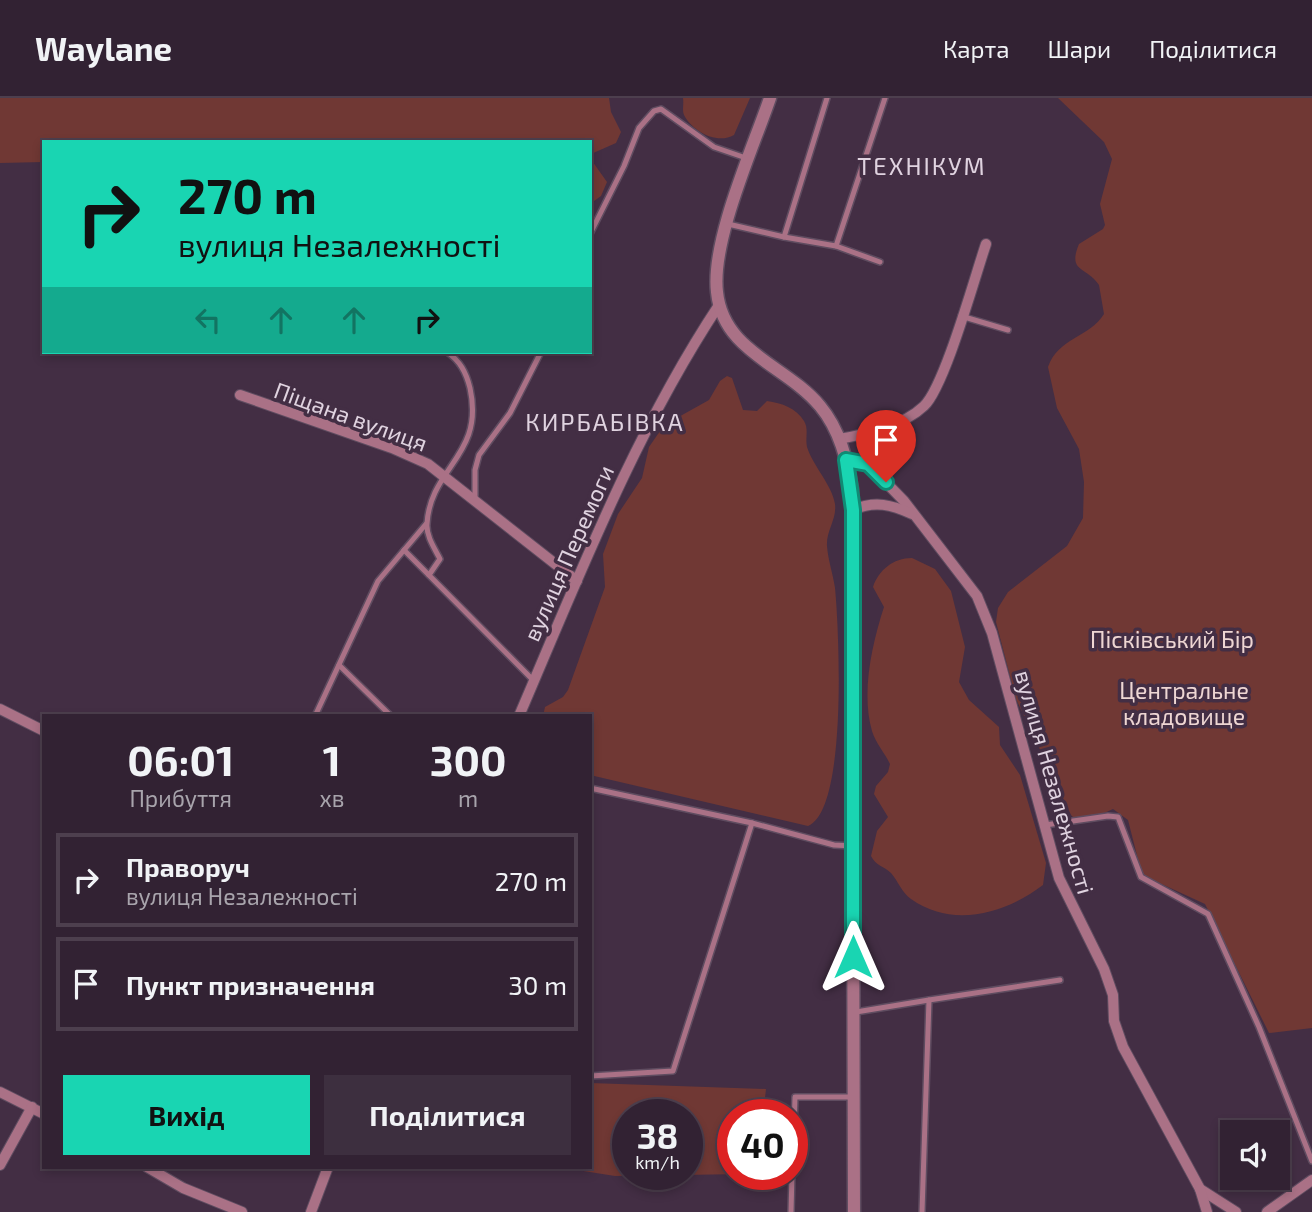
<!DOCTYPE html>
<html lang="uk">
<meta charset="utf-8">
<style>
body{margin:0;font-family:"Exo 2",sans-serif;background:#3d2f3f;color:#f1f3f6;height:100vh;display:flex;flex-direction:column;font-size:26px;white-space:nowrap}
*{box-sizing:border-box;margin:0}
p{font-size:23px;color:#a8a4ac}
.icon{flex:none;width:38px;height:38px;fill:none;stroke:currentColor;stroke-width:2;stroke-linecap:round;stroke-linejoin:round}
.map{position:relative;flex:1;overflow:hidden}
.panel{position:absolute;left:42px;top:616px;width:550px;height:455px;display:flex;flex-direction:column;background:#322233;border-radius:0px;box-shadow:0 4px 10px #0003,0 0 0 2px #4d3f4e}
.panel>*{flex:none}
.top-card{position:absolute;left:42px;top:42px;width:550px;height:214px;border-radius:0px;box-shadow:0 4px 10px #0003,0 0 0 2px #4d3f4e;background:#19d5b2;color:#111;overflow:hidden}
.tools{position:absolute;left:1220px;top:1022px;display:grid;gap:14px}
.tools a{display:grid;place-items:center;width:70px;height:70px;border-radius:0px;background:#322233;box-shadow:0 4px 10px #0003,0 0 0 2px #4d3f4e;font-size:35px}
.speed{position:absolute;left:612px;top:1001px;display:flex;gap:14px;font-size:35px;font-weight:700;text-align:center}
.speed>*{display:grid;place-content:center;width:91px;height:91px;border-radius:50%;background:#322233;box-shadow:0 4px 10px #0003,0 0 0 2px #4d3f4e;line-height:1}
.speed small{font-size:18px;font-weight:400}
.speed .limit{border:10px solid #d22;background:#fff;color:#111}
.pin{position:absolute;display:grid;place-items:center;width:60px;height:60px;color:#fff;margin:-72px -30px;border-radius:50% 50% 50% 0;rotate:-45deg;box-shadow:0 0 7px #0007}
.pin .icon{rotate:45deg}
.me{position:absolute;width:77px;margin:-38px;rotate:0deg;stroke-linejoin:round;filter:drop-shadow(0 0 5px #0008)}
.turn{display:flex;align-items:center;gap:24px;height:147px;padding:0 21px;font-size:32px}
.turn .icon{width:91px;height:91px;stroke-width:2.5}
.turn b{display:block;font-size:49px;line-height:60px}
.lanes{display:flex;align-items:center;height:66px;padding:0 21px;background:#0003;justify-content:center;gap:35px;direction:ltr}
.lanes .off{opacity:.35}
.eta{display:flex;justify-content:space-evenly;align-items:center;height:119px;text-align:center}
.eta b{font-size:42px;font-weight:700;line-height:49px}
.action{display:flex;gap:14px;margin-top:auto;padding:14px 21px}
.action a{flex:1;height:80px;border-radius:0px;background:#19d5b2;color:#111;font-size:28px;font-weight:700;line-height:80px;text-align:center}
.action a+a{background:#3d2f3f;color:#f1f3f6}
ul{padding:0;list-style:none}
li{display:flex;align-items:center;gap:21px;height:94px;margin:0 14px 10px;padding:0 7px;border:4px solid #4d3f4e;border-radius:0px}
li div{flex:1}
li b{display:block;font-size:26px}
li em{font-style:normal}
header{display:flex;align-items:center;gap:42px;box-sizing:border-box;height:98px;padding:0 35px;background:#322233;border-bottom:2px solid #4d3f4e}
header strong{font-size:33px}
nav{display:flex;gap:38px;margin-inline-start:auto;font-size:24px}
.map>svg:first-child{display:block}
</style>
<header>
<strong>Waylane</strong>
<nav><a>Карта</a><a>Шари</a><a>Поділитися</a></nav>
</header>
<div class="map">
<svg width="1312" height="1114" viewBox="0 0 1312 1114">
<rect width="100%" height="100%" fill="#432e44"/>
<!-- green -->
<g fill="#703834" fill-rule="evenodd">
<path d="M 0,0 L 609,0 L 611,14 L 621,34 L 616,45 L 591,56 L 590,60 L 607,84 L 601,98 L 590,106 L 590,44 L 44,44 L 44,64 L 0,65 Z"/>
<path d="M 683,0 L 750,0 L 734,37 C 717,47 692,33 684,17 C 682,12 684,6 683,0 Z"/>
<path d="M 1058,0 L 1312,0 L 1312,930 L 1269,935 L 1205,806 L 1142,777 L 1128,722 L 1113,711 L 1089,722 L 1076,722 L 1071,717 L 1016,601 L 996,524 L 998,510 L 1008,494 L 1067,448 L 1083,420 L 1084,384 L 1079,351 L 1057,310 L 1048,269 C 1058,240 1090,239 1104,216 L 1099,187 C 1087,168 1067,175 1079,146 L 1103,131 L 1105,127 L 1100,106 L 1112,61 L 1104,44 Z"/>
<path d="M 727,278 L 732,280 L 743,312 L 757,313 L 767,303 C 782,305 796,310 804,323 C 809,331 805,340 807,349 C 813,368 832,387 835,406 C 837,421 826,433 827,448 C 828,462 833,476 835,490 C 839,530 848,712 808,728 L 590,677 L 590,618 L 543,618 L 545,609 L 563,599 L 568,592 L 605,489 L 603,456 L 618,416 L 642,380 L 649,349 L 660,333 L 675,321 L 709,302 L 720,283 Z"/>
<path d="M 912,460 L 935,471 L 951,493 L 965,549 L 959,584 L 969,602 L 999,629 L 1000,647 L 1020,677 L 1046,765 L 1043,787 C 1006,815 953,831 911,801 C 902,795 898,783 891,775 C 884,768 876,768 871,758 L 877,733 L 888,719 L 874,696 L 876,688 L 888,674 L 890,666 C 885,655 876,646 872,633 C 861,595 872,546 884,509 L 873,489 C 879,472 893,460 912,460 Z"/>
<path d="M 590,985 L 766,991 L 763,1017 L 733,1017 L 733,1076 L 745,1076 L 615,1078 L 558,1069 L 590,1069 ZM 628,1017 L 688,1017 L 688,1076 L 628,1076 Z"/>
</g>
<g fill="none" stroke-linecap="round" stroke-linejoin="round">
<defs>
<g id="service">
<path d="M 728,126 L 784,139 L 827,0"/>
<path d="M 590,136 L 624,68 L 639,30 L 654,13 L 661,11 L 714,49 L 746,60"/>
<path d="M 784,139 L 836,148 L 880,164"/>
<path d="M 836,148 L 885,0"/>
<path d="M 961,218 L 1008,232"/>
<path d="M 475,401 L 475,372 L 479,357 L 510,315 L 541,254"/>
<path d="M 404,452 L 534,583"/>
<path d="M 429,477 L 440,461 C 435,451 426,438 427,426 C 430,369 485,358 470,290 C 466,274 460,263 447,254"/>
<path d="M 339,567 L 391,618"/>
<path d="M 315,618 L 378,483 L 426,426"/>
<path d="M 590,690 L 752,725 L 834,747 L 853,748"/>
<path d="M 1045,727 L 1108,718 L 1118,719 L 1141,779 L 1208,816 L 1259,929 L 1312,1063"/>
<path d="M 856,914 L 929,902"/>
<path d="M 590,978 L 673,973 L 752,725"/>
<path d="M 793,1066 L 795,999 L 854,999"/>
<path d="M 791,1114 L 792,1076"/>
<path d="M 922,1114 L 929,902 L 1060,882"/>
</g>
<g id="minor">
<path d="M 240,297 L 392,350 L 428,366 L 577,483"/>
<path d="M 839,341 C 867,336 903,328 924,308 C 945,288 975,178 986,146"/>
<path d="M 846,362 L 868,366 L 904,403 L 977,498 L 992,535 L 1059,780 L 1104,871 L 1113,897 L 1114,923 L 1123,949 L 1200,1091 L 1236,1114"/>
<path d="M 853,412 C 875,402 892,407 912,416"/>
<path d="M 0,611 L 44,633"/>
<path d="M 519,618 C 579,478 635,334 719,207"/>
<path d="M 0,994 L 44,1016"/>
<path d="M 0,1067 L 32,1009"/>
<path d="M 147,1069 L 183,1090 L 242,1114"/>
<path d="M 1200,1091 L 1207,1114"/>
<path d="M 311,1114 L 328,1069"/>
<path d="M 1267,1114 L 1312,1082"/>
</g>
<path id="tertiary" d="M 770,0 C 753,50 711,143 717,194 C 723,254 786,267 820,308 C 840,332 847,362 852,391 L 854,1114"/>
</defs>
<!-- service casing -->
<use href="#service" stroke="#5f4c60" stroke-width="8"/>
<!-- minor casing -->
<use href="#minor" stroke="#5f4c60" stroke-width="12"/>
<!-- tertiary casing -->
<use href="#tertiary" stroke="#5f4c60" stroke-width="15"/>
<!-- service -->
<use href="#service" stroke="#aa7186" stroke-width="5"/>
<!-- minor -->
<use href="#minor" stroke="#aa7186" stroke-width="10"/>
<!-- tertiary -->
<use href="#tertiary" stroke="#aa7186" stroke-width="12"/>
</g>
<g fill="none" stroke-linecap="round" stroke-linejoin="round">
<defs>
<path id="route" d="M 853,859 L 853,412 L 846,362 L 868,366 L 886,384"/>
</defs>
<!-- route casing -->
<use href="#route" stroke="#108a74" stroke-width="18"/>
<!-- route -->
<use href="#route" stroke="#19d5b2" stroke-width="12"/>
</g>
<g text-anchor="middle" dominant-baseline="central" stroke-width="7" stroke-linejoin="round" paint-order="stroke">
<!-- street labels -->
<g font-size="23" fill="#e0d3e0" stroke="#432e44">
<text transform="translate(351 318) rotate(20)">Піщана вулиця</text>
<text transform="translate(568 455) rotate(-66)">вулиця Перемоги</text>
<text transform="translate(1055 684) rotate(74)">вулиця Незалежності</text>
</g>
<!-- park labels -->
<g font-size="23" fill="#eed6d3" stroke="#432e44">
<text x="1172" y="541">Пісківський Бір</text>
<text x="1184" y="592">Центральне<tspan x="1184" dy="26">кладовище</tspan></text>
</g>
<!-- neighbourhood labels -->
<g font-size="24" letter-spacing="2" fill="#e0d3e0" stroke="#432e44">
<text x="922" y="67">ТЕХНІКУМ</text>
<text x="605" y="323">КИРБАБІВКА</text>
</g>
</g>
</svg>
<div class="tools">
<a><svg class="icon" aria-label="sound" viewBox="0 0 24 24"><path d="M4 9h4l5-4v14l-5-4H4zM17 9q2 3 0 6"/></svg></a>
</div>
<div class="speed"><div>38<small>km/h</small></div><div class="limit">40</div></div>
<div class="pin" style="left:886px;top:384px;background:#d93025"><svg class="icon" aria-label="arrive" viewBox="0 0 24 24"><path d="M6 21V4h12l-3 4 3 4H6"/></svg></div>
<svg class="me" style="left:853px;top:859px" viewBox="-20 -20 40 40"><path d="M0-17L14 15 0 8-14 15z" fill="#19d5b2" stroke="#fff" stroke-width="4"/></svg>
<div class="top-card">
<div class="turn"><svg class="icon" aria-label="right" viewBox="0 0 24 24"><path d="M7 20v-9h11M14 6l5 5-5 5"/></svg><div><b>270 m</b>вулиця Незалежності</div></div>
<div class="lanes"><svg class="icon off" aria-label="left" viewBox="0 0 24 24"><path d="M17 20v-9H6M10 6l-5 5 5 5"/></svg><svg class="icon off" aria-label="ahead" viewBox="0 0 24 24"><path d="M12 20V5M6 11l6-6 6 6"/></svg><svg class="icon off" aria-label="ahead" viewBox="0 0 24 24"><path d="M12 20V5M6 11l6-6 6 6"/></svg><svg class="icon" aria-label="right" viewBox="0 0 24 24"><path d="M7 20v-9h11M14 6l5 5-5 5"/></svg></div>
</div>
<section class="panel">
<div class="eta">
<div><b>06:01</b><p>Прибуття</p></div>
<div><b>1</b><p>хв</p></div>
<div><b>300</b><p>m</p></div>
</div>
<ul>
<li><svg class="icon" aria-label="right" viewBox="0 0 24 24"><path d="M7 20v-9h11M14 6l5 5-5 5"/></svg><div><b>Праворуч</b><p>вулиця Незалежності</p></div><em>270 m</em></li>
<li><svg class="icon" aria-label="arrive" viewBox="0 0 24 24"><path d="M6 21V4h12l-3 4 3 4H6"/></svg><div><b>Пункт призначення</b></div><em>30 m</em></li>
</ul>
<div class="action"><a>Вихід</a><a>Поділитися</a></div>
</section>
</div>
